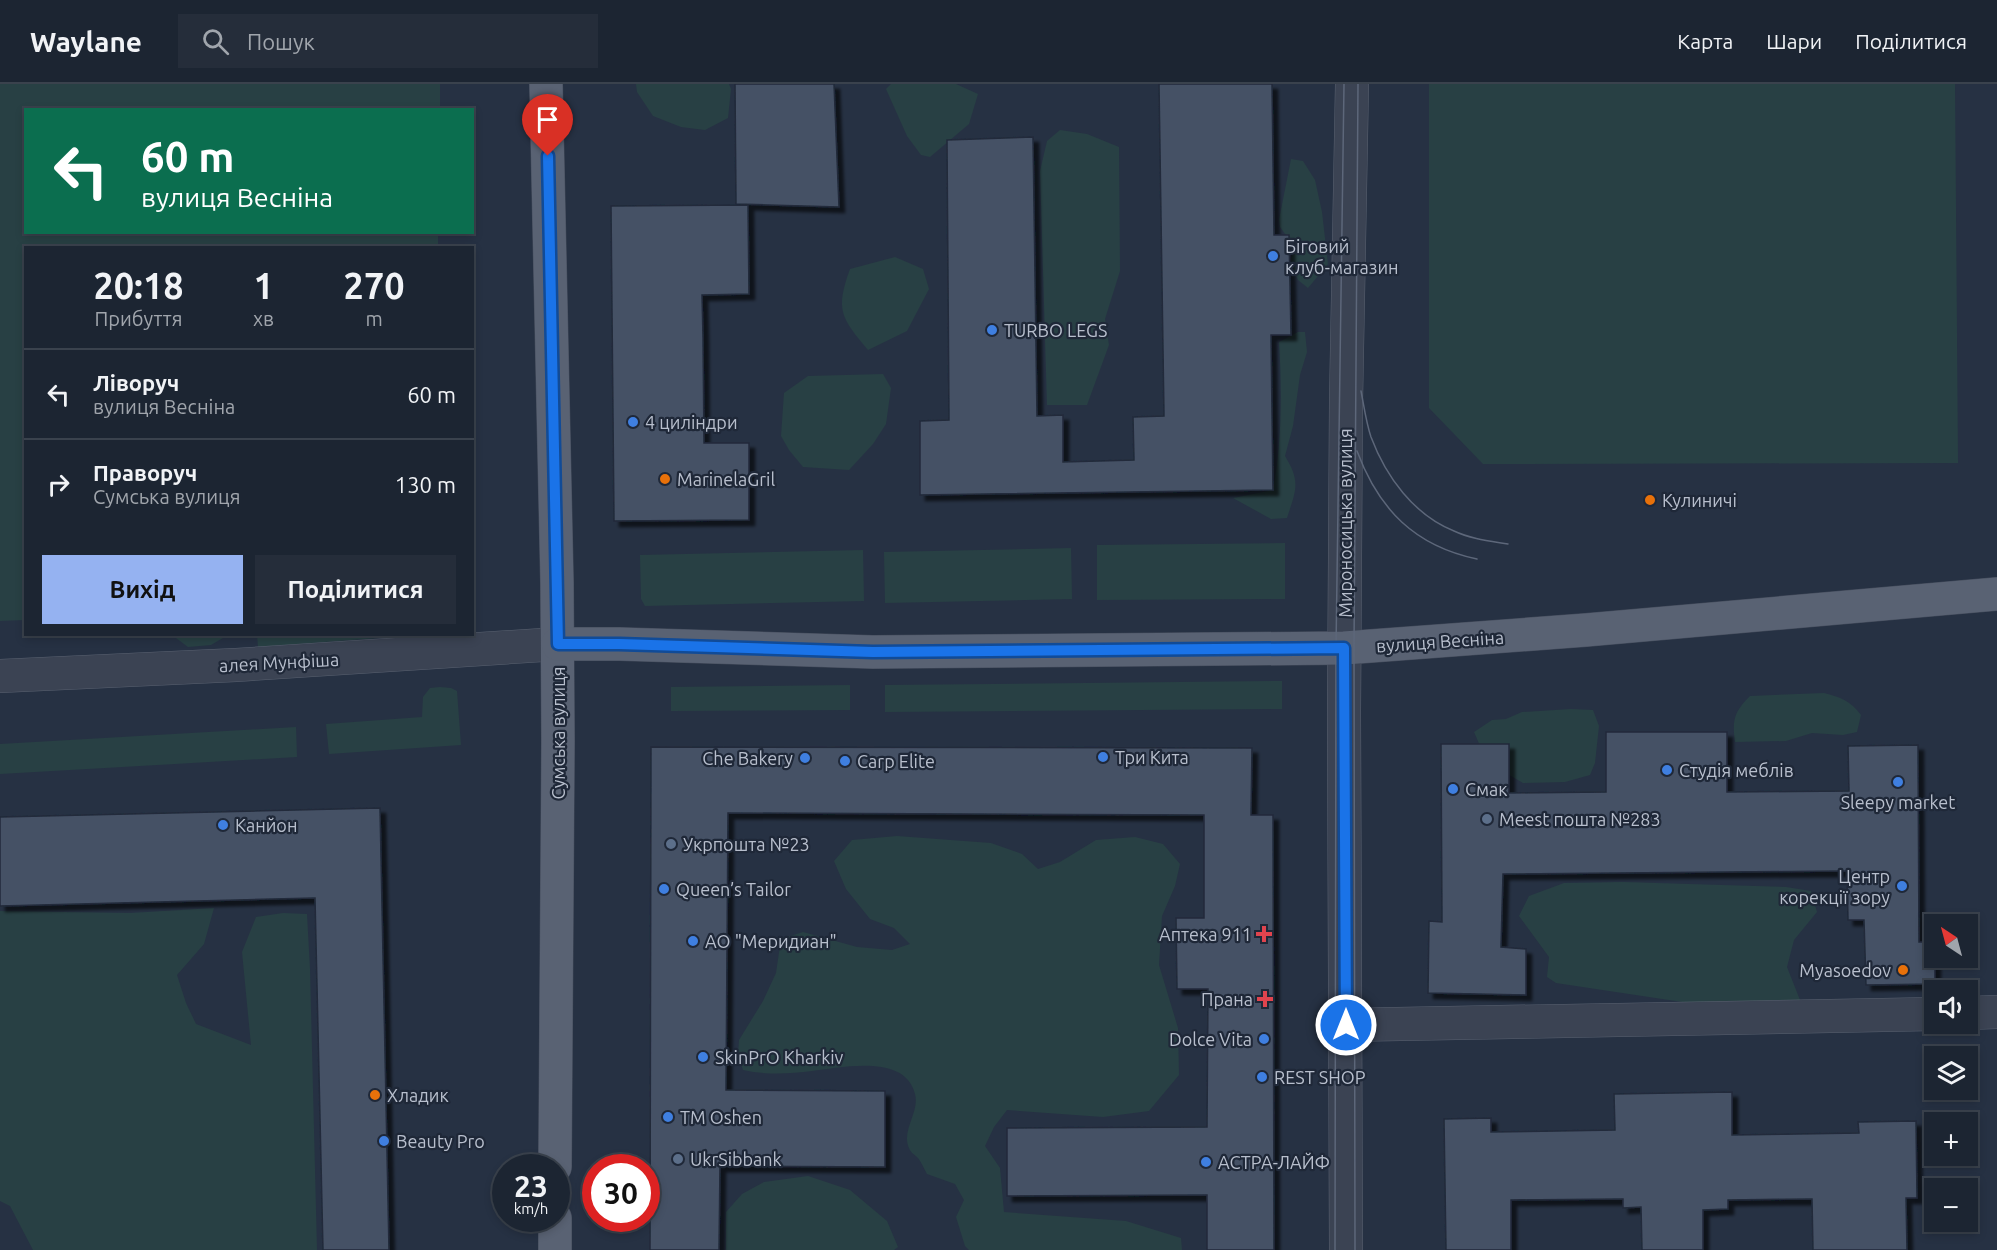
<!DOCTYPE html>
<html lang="uk">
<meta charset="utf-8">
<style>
body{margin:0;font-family:Ubuntu,sans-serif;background:#252d3a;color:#f1f3f6;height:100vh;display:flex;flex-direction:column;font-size:22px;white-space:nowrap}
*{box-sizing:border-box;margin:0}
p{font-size:20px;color:#a0a5ac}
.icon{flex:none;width:33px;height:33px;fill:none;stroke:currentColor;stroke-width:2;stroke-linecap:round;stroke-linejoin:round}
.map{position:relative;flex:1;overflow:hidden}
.side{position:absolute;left:24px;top:162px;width:450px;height:390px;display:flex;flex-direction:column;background:#1c2532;border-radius:0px;box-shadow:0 3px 9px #0003,0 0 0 2px #3a424d}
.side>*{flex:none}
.top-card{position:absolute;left:24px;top:24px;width:450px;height:126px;border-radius:0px;box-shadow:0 3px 9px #0003,0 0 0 2px #3a424d;background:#0b6e4f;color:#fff;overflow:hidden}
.needle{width:39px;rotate:324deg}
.fabs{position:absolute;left:1924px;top:830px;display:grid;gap:12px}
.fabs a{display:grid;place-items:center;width:54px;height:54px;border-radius:0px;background:#1c2532;box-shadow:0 3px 9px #0003,0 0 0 2px #3a424d;font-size:30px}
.speed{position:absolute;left:492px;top:1070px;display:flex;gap:12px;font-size:30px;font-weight:700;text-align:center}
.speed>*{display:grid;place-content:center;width:78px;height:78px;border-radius:50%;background:#1c2532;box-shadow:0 3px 9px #0003,0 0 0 2px #3a424d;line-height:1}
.speed small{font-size:15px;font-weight:400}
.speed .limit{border:9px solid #d22;background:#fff;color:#111}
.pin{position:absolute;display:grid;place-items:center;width:51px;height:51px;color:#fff;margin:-62px -26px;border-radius:50% 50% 50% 0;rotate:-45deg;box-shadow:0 0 6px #0007}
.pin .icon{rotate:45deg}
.me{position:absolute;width:66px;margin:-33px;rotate:0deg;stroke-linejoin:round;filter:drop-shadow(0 0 4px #0008)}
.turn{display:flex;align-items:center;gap:21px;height:126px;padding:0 18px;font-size:27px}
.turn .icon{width:78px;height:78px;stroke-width:2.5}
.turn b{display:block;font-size:42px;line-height:51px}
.eta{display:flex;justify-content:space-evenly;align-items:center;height:102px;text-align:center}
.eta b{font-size:36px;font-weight:700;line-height:42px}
.button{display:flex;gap:12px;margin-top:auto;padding:12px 18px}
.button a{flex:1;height:69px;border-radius:0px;background:#95b2f1;color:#111;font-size:24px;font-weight:700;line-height:69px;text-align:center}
.button a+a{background:#252d3a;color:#f1f3f6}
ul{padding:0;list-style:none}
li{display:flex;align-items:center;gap:18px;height:90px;padding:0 18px;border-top:2px solid #3a424d}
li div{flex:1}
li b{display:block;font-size:22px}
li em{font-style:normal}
header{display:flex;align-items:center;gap:36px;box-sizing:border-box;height:84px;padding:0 30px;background:#1c2532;border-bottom:2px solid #3a424d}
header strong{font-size:28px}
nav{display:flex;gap:33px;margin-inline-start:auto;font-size:21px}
.search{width:420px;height:54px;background:#252d3a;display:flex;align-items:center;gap:15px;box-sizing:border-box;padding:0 21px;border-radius:0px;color:#a0a5ac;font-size:22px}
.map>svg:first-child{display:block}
</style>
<header>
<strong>Waylane</strong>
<div class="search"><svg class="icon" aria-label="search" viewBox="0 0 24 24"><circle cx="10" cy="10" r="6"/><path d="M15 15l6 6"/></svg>Пошук</div>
<nav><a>Карта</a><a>Шари</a><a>Поділитися</a></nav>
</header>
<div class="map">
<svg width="1997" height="1166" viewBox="0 0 1997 1166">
<defs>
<filter id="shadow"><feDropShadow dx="5.5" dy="5.5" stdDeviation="1.5" flood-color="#0009"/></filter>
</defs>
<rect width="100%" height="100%" fill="#263143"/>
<!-- green -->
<g fill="#284044">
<path d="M 0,0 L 440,0 L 440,25 L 26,26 L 26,148 L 438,148 L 438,163 L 26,164 L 25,536 L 0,537 Z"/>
<path d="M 636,0 L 729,0 L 731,5 L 728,34 L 705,46 L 681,43 L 653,32 L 637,8 Z"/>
<path d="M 891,0 L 956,0 L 978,10 L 969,40 L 930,73 L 921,71 L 907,52 L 886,5 Z"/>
<path d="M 1429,0 L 1955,0 L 1958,379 L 1483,380 L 1429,324 Z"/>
<path d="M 1060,46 L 1087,50 L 1119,63 L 1120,187 L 1105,235 L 1109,261 L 1087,321 L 1047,321 L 1040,87 L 1047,57 Z"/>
<path d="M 1291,75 L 1303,77 L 1315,96 L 1322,128 L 1328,180 L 1308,204 L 1298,196 L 1290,179 L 1294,162 L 1280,143 L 1279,136 Z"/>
<path d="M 895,173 L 923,185 L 929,205 L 907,247 L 868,266 C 841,234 835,226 850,185 Z"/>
<path d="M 1298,248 L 1305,248 L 1307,268 L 1300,291 L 1293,342 L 1285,372 C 1301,398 1296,406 1287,434 L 1271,435 L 1233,414 L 1273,406 C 1282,358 1282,307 1279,258 Z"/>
<path d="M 883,290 L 891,304 L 886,340 L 873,360 L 849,386 L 803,383 L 789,366 L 781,352 L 784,309 L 808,292 Z"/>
<path d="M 1285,459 L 1285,515 L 1097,516 L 1097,461 Z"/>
<path d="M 1071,464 L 1072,515 L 885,519 L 884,468 Z"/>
<path d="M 863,466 L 864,517 L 645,522 L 641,515 L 640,471 Z"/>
<path d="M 431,550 L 258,563 L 257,551 L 257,550 Z"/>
<path d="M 228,551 L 211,561 L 188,563 L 172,551 Z"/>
<path d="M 1282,597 L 1282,625 L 885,628 L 885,601 Z"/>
<path d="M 850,601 L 850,626 L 671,627 L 671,603 Z"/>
<path d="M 440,603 L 451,604 L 457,607 L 461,661 L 329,670 L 326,640 L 422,633 L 423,613 L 430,604 Z"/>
<path d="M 1824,609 C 1840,613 1851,617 1861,631 L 1857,648 L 1843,651 L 1812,649 L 1786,657 L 1735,658 C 1732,636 1734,628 1750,612 Z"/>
<path d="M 1571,625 L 1593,626 L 1599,642 L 1595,679 L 1590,691 L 1565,698 L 1523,699 L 1487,678 L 1474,648 L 1492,636 L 1506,635 L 1522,628 Z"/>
<path d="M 296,643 L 297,673 L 0,690 L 0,660 Z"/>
<path d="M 897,752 L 991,759 L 1022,770 L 1038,785 L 1060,778 L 1096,756 L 1135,753 L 1163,760 L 1180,780 L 1175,802 L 1162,832 L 1159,881 L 1178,944 L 1179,991 L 1149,1027 L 1103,1033 L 1007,1026 L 994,1043 L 985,1062 L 1000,1084 L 1004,1128 L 1126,1137 L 1181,1154 L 1182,1166 L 969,1166 L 965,1162 L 956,1133 L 964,1116 L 955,1100 L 927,1090 C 924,1085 922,1079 918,1074 C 915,1071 910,1068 909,1064 C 901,1046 920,1028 915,1010 C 905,969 841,984 812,987 C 789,990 765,991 743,986 L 738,972 L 739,956 L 763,917 L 776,889 L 781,855 L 803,848 L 857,863 L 892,866 L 910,860 L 894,844 L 870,835 L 846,805 L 834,777 L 852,756 Z"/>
<path d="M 1623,798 L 1786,803 L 1811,807 L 1817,828 L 1794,856 L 1787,883 L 1800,916 L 1722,924 L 1556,899 L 1547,893 L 1549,873 L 1519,832 L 1529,812 L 1564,799 Z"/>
<path d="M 214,824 L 204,860 L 177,891 L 186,919 L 196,940 L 251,961 L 242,868 L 256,833 L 283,829 L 307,830 L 310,885 L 317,1166 L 33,1166 L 10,1122 L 0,1117 L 0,827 L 130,829 Z"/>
<path d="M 808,1092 L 850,1106 L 887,1137 L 898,1163 L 894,1166 L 726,1166 L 726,1128 L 742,1110 L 764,1098 Z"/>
</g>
<!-- building -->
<g fill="#455165" stroke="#212a3a" stroke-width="1.5" filter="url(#shadow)">
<path d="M 735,0 L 834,0 L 839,123 L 736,120 Z"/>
<path d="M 1159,0 L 1272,0 L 1274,151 L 1289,151 L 1291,251 L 1271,251 L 1273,406 L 920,411 L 920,337 L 949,336 L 947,56 L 1033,53 L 1037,332 L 1063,331 L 1063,378 L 1134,376 L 1133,333 L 1164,332 Z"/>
<path d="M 748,121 L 749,210 L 702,211 L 703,253 L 704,359 L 749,359 L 749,436 L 614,437 L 611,122 Z"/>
<path d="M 1606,648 L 1727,648 L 1727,708 L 1849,707 L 1848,662 L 1918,661 L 1919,858 L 1935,858 L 1935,900 L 1866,901 L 1864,836 L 1848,836 L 1847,787 L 1503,790 L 1501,863 L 1526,865 L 1526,911 L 1428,909 L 1429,837 L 1442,838 L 1441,660 L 1509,660 L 1509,709 L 1606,708 Z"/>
<path d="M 651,663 L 1252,664 L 1251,731 L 1273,731 L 1274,1166 L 1207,1166 L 1207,1111 L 1007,1112 L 1007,1044 L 1207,1043 L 1208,905 L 1177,905 L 1176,834 L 1204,834 L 1204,731 L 728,729 L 726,1006 L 885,1007 L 885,1083 L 720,1082 L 719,1166 L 650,1166 Z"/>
<path d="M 380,724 L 389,1166 L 323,1166 L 315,814 L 0,822 L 0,733 Z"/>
<path d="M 1732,1008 L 1732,1051 L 1859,1049 L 1858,1038 L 1916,1037 L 1917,1114 L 1906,1114 L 1907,1166 L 1813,1166 L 1812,1115 L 1728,1116 L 1728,1125 L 1703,1126 L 1703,1166 L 1642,1166 L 1641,1123 L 1623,1124 L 1623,1115 L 1511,1116 L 1511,1166 L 1446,1166 L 1444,1035 L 1491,1034 L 1491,1048 L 1615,1046 L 1614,1010 Z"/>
</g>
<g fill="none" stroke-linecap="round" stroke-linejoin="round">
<defs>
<g id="minor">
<path d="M 0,592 L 236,581 L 558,560"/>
<path d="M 1968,929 L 1997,928"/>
<path d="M 1345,941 L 1935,930"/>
<path d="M 1346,1166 L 1344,629 L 1346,318 L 1352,0"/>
</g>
<g id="primary">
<path d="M 546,0 L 557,499 L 558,657 L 555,1083"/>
<path d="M 558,560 L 619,560 L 873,568 L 1344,564 L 1586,546 L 1997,510"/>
<path d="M 555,1166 L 555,1134"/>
</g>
</defs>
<!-- minor casing -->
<use href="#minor" stroke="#596170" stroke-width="34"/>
<!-- primary casing -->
<use href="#primary" stroke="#444c5c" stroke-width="34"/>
<!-- minor -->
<use href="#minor" stroke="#3b4353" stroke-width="33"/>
<!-- primary -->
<use href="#primary" stroke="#596273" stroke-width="33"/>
<!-- tram -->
<g stroke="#5d677a" stroke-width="1.5">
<path d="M 1361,307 C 1364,322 1366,338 1371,353 C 1386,393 1414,431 1454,447 C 1471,455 1490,457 1508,460"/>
<path d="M 1357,367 C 1379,426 1415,462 1477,475"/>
<path d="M 1335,1166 L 1336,564 L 1344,0"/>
<path d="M 1355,1166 L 1354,563 L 1358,0"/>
</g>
</g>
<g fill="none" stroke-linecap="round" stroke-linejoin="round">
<defs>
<path id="route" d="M 548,72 L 558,560 L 619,560 L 873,568 L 1344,564 L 1346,941"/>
</defs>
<!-- route casing -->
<use href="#route" stroke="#114b97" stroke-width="15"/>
<!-- route -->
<use href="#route" stroke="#1a73e8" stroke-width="10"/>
</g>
<!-- markers -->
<g fill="#3f7fe0" stroke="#1f2838" stroke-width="2">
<circle cx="1273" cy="172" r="6"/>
<circle cx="992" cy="246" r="6"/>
<circle cx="633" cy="338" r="6"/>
<circle cx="1103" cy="673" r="6"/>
<circle cx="805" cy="674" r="6"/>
<circle cx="845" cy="677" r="6"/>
<circle cx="1667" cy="686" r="6"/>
<circle cx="1898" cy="698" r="6"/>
<circle cx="1453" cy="705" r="6"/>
<circle cx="223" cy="741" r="6"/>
<circle cx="1902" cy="802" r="6"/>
<circle cx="664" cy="805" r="6"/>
<circle cx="693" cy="857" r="6"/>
<circle cx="1264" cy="955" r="6"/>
<circle cx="703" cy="973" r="6"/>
<circle cx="1262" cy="993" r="6"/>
<circle cx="668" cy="1033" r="6"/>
<circle cx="384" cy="1057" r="6"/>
<circle cx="1206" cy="1078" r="6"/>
</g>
<g fill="#e8710a" stroke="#1f2838" stroke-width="2">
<circle cx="665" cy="395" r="6"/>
<circle cx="1650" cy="416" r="6"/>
<circle cx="1903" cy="886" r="6"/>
<circle cx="375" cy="1011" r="6"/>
</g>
<g fill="#5c6f8a" stroke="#1f2838" stroke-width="2">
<circle cx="1487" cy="735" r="6"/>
<circle cx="671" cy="760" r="6"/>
<circle cx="678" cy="1075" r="6"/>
</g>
<g fill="#e0444e" stroke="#1f2838" stroke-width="2">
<path d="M1261 841h6v6h6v6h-6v6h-6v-6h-6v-6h6z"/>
<path d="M1262 906h6v6h6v6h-6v6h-6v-6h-6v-6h6z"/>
</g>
<g text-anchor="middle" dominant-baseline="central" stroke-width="4.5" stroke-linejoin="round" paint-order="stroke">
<!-- poi labels -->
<g font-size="18" fill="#b8bfcd" stroke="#1f2838" text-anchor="start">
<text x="1285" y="162">Біговий<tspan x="1285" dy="21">клуб-магазин</tspan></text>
<text x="1004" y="246">TURBO LEGS</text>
<text x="645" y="338">4 циліндри</text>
<text x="677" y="395">MarinelaGril</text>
<text x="1662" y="416">Кулиничі</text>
<text x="1115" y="673">Три Кита</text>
<text x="793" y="674" text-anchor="end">Che Bakery</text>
<text x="857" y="677">Carp Elite</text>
<text x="1679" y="686">Студія меблів</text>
<text x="1465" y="705">Смак</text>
<text x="1898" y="718" text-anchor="middle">Sleepy market</text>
<text x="1499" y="735">Meest пошта №283</text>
<text x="235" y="741">Канйон</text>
<text x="683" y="760">Укрпошта №23</text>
<text x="1890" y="792" text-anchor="end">Центр<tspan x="1890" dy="21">корекції зору</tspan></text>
<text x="676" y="805">Queen’s Tailor</text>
<text x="1252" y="850" text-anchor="end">Аптека 911</text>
<text x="705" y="857">АО "Меридиан"</text>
<text x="1891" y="886" text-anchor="end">Myasoedov</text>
<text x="1253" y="915" text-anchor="end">Прана</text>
<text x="1252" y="955" text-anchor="end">Dolce Vita</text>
<text x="715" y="973">SkinPrO Kharkiv</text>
<text x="1274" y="993">REST SHOP</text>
<text x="387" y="1011">Хладик</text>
<text x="680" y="1033">TM Oshen</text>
<text x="396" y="1057">Beauty Pro</text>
<text x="690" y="1075">UkrSibbank</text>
<text x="1218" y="1078">АСТРА-ЛАЙФ</text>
</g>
<!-- street labels -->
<g font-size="18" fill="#b8bfcd" stroke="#1f2838">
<text transform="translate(1345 439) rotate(-90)">Мироносицька вулиця</text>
<text transform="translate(1440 557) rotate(-4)">вулиця Весніна</text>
<text transform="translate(279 578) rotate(-3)">алея Мунфіша</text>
<text transform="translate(558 649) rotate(-90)">Сумська вулиця</text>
</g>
</g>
</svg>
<div class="fabs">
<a><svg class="needle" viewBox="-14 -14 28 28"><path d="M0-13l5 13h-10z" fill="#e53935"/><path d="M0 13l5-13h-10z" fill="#a0a5ac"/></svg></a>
<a><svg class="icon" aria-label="sound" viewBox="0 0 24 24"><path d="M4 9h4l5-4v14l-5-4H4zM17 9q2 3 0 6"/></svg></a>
<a><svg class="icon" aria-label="layers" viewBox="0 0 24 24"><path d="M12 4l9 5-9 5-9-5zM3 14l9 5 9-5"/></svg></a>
<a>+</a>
<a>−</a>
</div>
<div class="speed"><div>23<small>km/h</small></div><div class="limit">30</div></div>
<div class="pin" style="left:548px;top:72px;background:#d93025"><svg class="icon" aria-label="arrive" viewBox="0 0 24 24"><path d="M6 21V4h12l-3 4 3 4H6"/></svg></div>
<svg class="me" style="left:1346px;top:941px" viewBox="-20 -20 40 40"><circle r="17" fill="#1a73e8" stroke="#fff" stroke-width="3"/><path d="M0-11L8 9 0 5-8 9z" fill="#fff"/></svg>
<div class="top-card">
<div class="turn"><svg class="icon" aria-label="left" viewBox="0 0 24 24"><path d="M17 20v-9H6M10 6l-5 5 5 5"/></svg><div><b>60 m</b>вулиця Весніна</div></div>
</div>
<section class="side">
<div class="eta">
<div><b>20:18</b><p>Прибуття</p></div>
<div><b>1</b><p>хв</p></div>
<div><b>270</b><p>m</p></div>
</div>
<ul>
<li><svg class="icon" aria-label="left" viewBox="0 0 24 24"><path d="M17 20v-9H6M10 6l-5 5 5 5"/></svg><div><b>Ліворуч</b><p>вулиця Весніна</p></div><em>60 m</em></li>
<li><svg class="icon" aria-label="right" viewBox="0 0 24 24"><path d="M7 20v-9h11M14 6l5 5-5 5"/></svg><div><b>Праворуч</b><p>Сумська вулиця</p></div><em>130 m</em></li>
</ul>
<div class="button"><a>Вихід</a><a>Поділитися</a></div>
</section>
</div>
